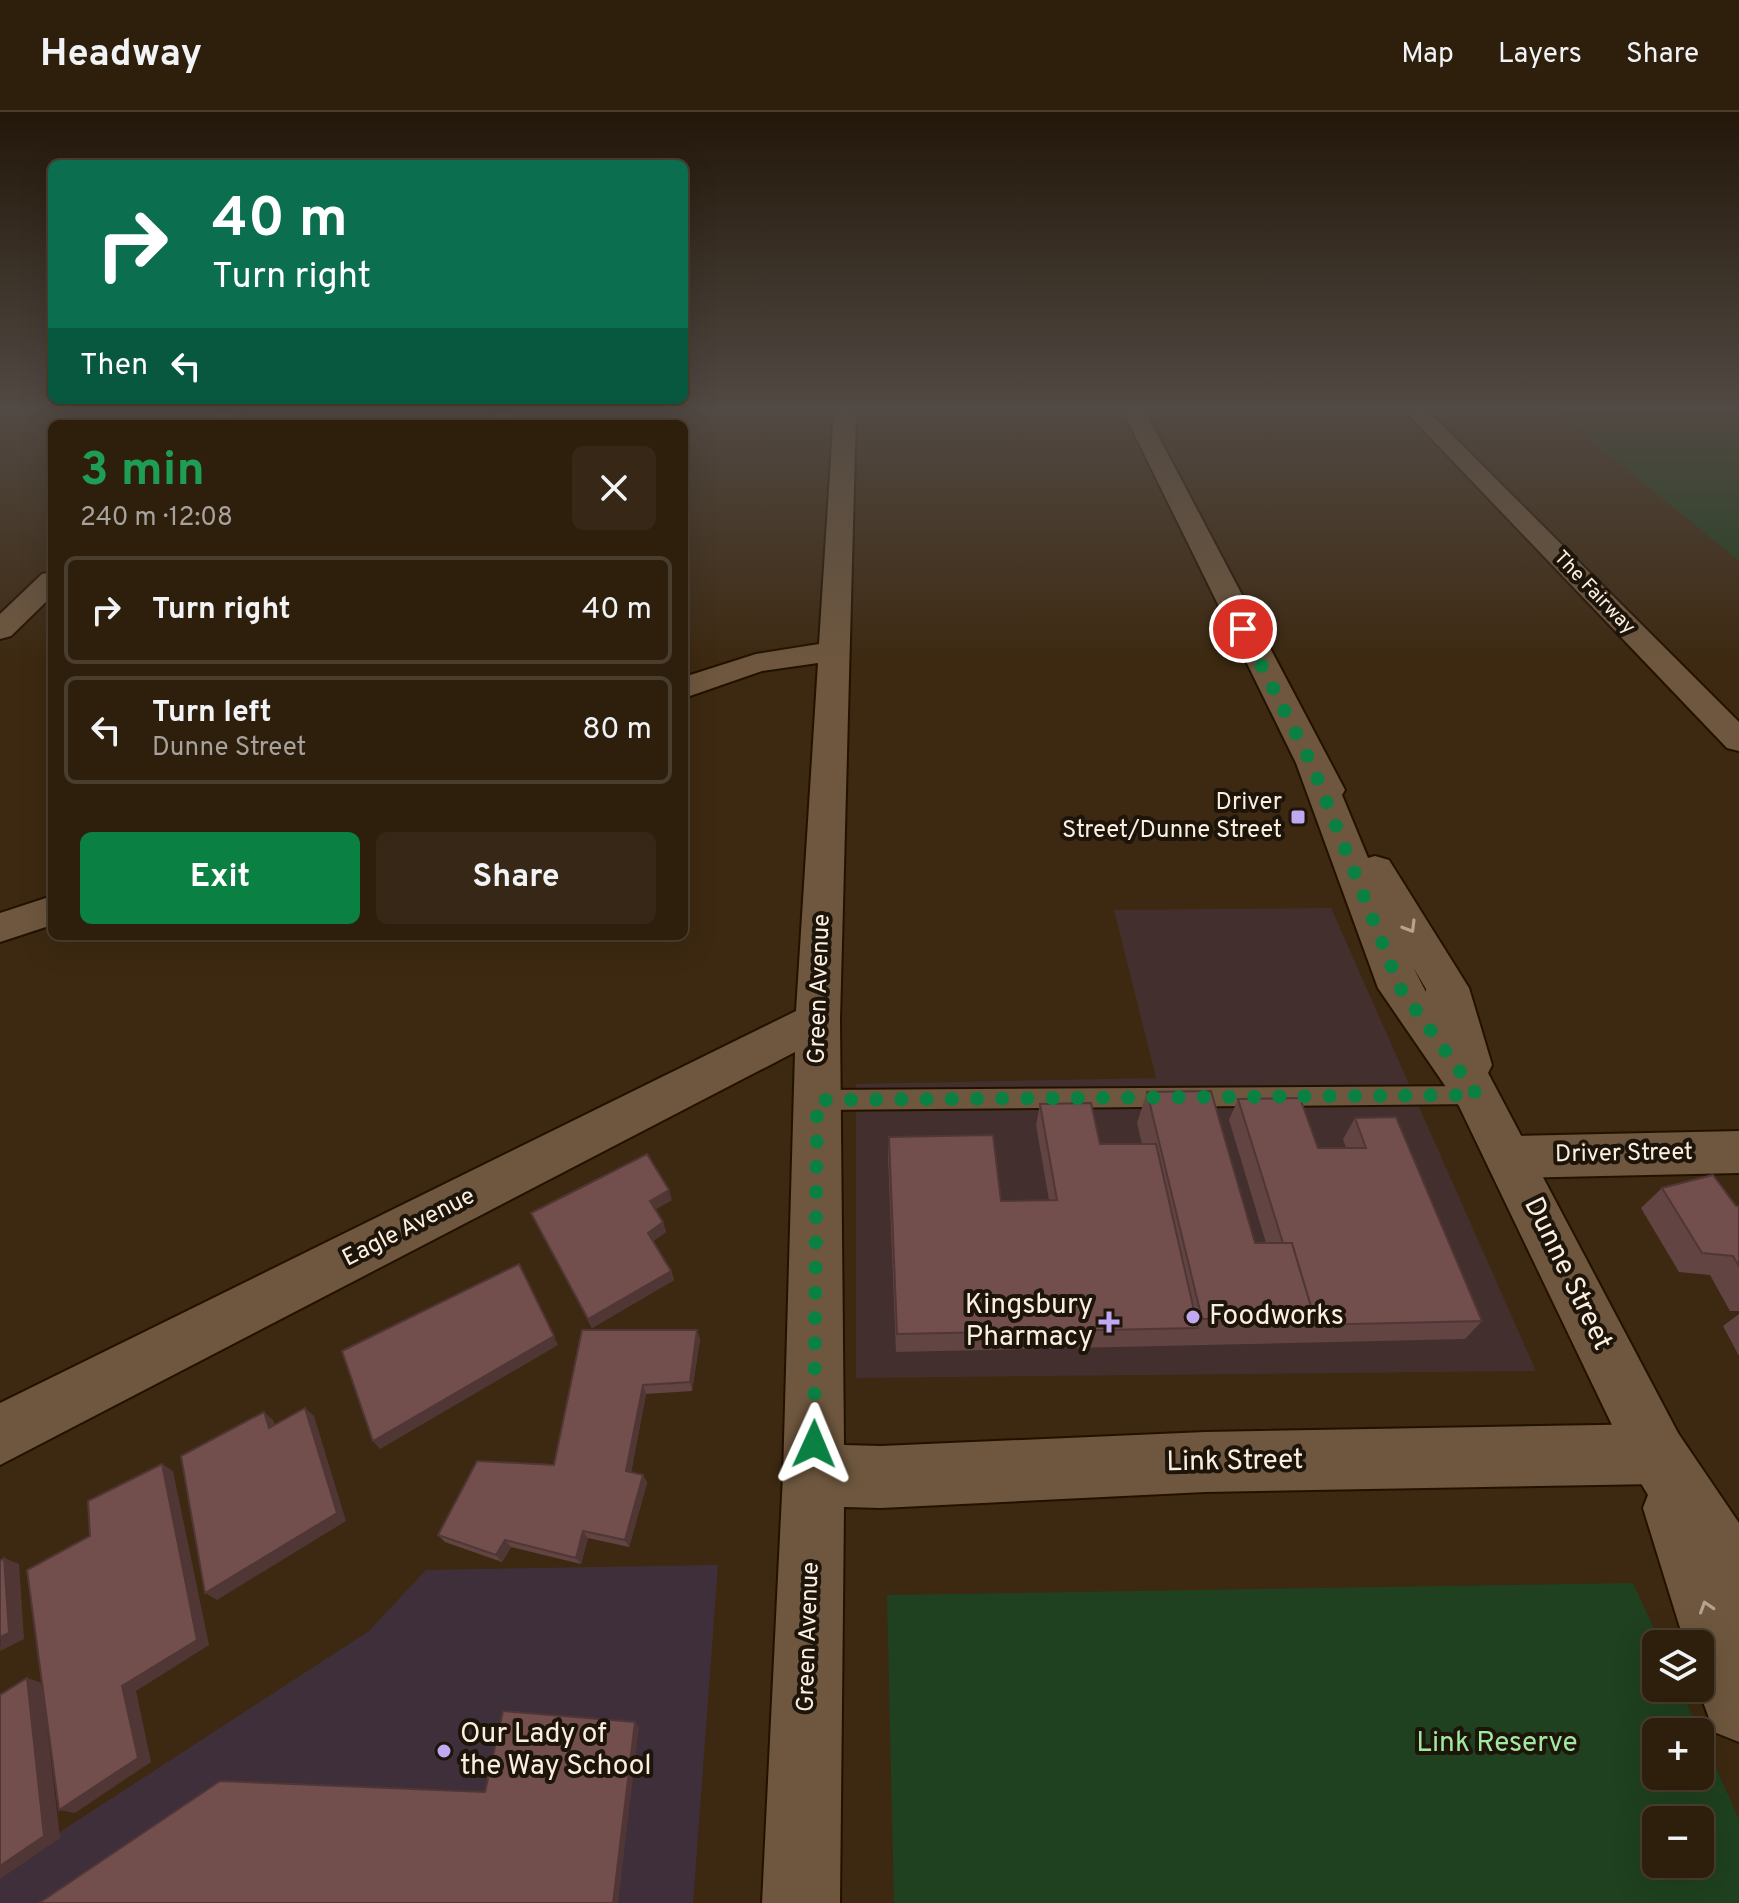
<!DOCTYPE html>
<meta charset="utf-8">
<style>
body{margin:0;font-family:Overpass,sans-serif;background:#362716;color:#f1f3f6;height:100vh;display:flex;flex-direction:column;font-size:30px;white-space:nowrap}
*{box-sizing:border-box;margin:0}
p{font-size:26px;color:#a7a29d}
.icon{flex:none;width:44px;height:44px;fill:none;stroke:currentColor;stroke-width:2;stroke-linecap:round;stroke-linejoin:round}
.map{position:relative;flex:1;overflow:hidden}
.sheet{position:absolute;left:48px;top:308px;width:640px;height:520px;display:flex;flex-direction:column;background:#2e1f0d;border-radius:12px;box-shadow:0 8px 32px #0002,0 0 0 2px #493d2e}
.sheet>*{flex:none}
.hud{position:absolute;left:48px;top:48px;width:640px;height:244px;border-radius:12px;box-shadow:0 8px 32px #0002,0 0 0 2px #493d2e;background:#0b6e4f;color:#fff;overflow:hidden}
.fabs{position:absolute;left:1642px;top:1518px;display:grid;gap:16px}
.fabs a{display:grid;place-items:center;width:72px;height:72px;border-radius:12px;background:#2e1f0d;box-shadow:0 8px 32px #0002,0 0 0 2px #493d2e;font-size:40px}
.pin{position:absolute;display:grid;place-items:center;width:68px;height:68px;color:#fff;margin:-34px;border:4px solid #fff;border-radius:50%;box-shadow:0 2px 8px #0007}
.me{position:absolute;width:88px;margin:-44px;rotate:1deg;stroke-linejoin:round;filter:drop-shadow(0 0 6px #0008)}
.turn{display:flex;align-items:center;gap:28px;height:168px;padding:0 32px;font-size:36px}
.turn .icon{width:104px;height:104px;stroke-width:2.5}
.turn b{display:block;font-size:56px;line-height:68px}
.then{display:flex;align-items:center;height:76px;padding:0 32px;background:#0003;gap:16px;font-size:30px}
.round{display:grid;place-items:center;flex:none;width:84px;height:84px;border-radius:12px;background:#362716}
.overview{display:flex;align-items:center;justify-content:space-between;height:136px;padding:0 32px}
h1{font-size:48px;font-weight:700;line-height:60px;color:#1e9e55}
.primary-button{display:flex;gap:16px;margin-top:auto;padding:16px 32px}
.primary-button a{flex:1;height:92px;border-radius:12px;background:#0b8043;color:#fff;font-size:32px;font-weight:700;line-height:92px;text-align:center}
.primary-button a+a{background:#362716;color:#f1f3f6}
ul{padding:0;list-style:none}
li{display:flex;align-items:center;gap:24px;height:108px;margin:0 16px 12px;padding:0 16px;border:4px solid #493d2e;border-radius:12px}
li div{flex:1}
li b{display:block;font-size:30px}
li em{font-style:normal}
header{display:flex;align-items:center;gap:48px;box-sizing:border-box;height:112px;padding:0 40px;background:#2e1f0d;border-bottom:2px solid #493d2e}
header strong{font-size:38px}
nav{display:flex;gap:44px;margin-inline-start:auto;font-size:28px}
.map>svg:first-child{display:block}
</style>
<header>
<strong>Headway</strong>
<nav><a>Map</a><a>Layers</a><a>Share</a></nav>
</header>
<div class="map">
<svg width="1739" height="1791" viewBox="0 0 1739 1791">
<rect width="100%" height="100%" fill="#3d2911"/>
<!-- commercial -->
<path fill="#432f2d" d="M 1331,796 L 1536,1259 L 856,1266 L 856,972 L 1156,966 L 1114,798 Z"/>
<!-- education -->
<path fill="#3f2f3b" d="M 718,1453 L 693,1791 L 0,1791 L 0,1759 L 369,1519 L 426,1458 Z"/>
<!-- green -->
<g fill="#1f411f" fill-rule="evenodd">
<path d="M 1555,299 L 1739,299 L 1739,449 Z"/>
<path d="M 1633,1471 L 1661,1532 L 1656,1532 L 1656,1576 L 1680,1576 L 1739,1707 L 1739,1791 L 894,1791 L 887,1483 ZM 1656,1620 L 1700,1620 L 1700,1664 L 1656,1664 ZM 1656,1708 L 1700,1708 L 1700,1752 L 1656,1752 Z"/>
</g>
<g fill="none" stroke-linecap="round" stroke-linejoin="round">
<defs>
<path id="service" d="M 1477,974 L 1485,976 L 1489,983 L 1485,990 L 1477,992 L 817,998 L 809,995 L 805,988 L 809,981 L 817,978 Z"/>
<g id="minor">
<path d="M 218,299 L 241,299 L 229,312 L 206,312 Z"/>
<path d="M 497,299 L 519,299 L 512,312 L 490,312 Z"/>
<path d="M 834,299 L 856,299 L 840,908 L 844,1333 L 881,1334 L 1205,1320 L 1657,1312 L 1678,1321 L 1687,1342 L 1678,1363 L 1657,1372 L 1205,1380 L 881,1396 L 844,1395 L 840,1791 L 762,1791 L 783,1363 L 795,940 L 0,1353 L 0,1291 L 796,899 L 818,551 L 762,559 L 684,586 L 684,565 L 756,542 L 819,532 Z"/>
<path d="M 1405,299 L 1428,299 L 1739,610 L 1739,639 L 1727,636 Z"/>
<path d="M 52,460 L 52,484 L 11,524 L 0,527 L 0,502 L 42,462 Z"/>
<path d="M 52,784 L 52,813 L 0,830 L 0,801 Z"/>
<path d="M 1739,1019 L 1739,1061 L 1509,1066 L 1491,1060 L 1484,1045 L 1491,1030 L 1509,1024 Z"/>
</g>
<path id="secondary" d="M 1123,299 L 1145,299 L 1345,678 L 1342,683 L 1368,746 L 1375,744 L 1389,748 L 1469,876 L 1492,953 L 1488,961 L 1678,1321 L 1739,1411 L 1739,1630 L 1714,1620 L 1698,1576 L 1700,1532 L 1685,1532 L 1643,1396 L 1648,1383 L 1636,1363 L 1459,994 L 1378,876 L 1296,651 ZM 1413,855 L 1426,877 L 1426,880 Z"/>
</defs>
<!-- service casing -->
<use href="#service" stroke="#231100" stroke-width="4"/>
<!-- minor casing -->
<use href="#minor" stroke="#231100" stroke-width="4"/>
<!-- secondary casing -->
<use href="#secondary" stroke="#231100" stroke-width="4"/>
<!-- service -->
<use href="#service" fill="#6e573e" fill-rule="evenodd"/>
<!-- minor -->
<use href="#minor" fill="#6e573e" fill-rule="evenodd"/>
<!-- secondary -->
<use href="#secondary" fill="#6e573e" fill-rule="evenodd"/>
</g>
<!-- wall -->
<g fill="#624442">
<path d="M 1147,980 L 1255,1131 L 1266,1131 L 1229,1008 L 1238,987 L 1318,1036 L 1346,1036 L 1343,1027 L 1355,1006 L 1482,1209 L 1465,1227 L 896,1240 L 888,1045 L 889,1025 L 1001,1089 L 1049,1088 L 1036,1013 L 1040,992 L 1100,1032 L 1142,1032 L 1137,1011 Z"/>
<path d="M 1662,1076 L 1739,1094 L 1739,1199 L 1730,1199 L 1710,1163 L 1679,1160 L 1641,1096 Z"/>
<path d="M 672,1088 L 655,1097 L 663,1110 L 666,1120 L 653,1129 L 671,1159 L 674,1168 L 592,1216 L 531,1101 Z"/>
<path d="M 1739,1202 L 1739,1244 L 1723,1214 Z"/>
<path d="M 582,1218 L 700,1227 L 692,1279 L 646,1282 L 631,1360 L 643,1363 L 647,1371 L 629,1435 L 588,1426 L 581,1452 L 511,1435 L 502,1450 L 445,1430 L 438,1423 L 554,1353 Z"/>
</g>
<!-- shaded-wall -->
<g fill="#503736">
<path d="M 669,1078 L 672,1088 L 653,1099 L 650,1089 Z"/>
<path d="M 663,1110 L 666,1120 L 651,1131 L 648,1121 Z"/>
<path d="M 519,1152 L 558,1233 L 380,1337 L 373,1329 Z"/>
<path d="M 671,1159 L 674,1168 L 592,1216 L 588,1207 Z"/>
<path d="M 697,1218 L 700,1227 L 692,1279 L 690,1270 Z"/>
<path d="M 643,1273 L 646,1282 L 630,1367 L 626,1359 Z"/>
<path d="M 305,1296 L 314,1304 L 346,1409 L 217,1488 L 205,1481 Z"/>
<path d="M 264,1300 L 273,1308 L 279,1324 L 269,1316 Z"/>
<path d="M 162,1352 L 173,1359 L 209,1533 L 136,1579 L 151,1650 L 75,1701 L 59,1698 L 122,1574 Z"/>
<path d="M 643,1363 L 647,1371 L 629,1435 L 625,1428 Z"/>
<path d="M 583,1419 L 588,1426 L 581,1452 L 576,1446 Z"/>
<path d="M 505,1428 L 511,1435 L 502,1450 L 496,1443 Z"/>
<path d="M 4,1446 L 19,1452 L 24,1527 L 0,1539 Z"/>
<path d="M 27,1566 L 42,1571 L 60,1726 L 0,1767 L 0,1754 Z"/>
<path d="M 635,1610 L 639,1615 L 618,1791 L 613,1791 Z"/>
</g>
<!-- building -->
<g fill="#724f4d" stroke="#503736" stroke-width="2">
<path d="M 1211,979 L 1255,1131 L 1292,1131 L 1314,1204 L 1202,1207 L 1147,980 Z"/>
<path d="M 1300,986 L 1318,1036 L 1366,1036 L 1355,1006 L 1396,1005 L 1482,1209 L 1308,1213 L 1314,1204 L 1292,1131 L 1283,1131 L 1238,987 Z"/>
<path d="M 1091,991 L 1100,1032 L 1156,1032 L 1198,1216 L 897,1222 L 889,1025 L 993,1023 L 1001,1089 L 1057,1088 L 1040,992 Z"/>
<path d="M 647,1042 L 669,1078 L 650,1089 L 663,1110 L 648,1121 L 671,1159 L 588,1207 L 531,1101 Z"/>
<path d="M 1713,1063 L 1736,1094 L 1739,1094 L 1739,1154 L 1733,1144 L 1702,1141 L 1662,1076 Z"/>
<path d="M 519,1152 L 554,1224 L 373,1329 L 342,1239 Z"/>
<path d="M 582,1218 L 697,1218 L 690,1270 L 643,1273 L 626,1359 L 643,1363 L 625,1428 L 583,1419 L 576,1446 L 505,1428 L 496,1443 L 438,1423 L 477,1349 L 554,1353 Z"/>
<path d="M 305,1296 L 337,1401 L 205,1481 L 181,1344 L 264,1300 L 269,1316 Z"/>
<path d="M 162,1352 L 197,1528 L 122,1574 L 138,1646 L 59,1698 L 27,1458 L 90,1424 L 88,1389 Z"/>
<path d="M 4,1446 L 9,1521 L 0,1525 L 0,1449 Z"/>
<path d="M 27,1566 L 44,1724 L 0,1754 L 0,1583 Z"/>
<path d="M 503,1599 L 635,1610 L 613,1791 L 39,1791 L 220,1669 L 485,1680 Z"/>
</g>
<!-- one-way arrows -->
<defs><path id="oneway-chevron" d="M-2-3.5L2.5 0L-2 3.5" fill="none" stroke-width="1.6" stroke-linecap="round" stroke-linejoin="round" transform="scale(2)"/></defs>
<g stroke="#b5a38f">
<use href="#oneway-chevron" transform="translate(1410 815) rotate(59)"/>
<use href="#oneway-chevron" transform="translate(1706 1495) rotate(-108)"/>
</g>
<!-- sky -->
<linearGradient id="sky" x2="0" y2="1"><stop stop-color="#221709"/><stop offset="0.54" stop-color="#514943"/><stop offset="1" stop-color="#514943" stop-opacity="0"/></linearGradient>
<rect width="1739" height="550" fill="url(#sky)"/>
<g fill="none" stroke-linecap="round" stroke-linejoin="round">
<!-- route -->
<path stroke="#0b8043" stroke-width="14" stroke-dasharray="0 25.2" d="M 814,1332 L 817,988 L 1477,983 L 1400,876 L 1312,653 L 1243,517"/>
</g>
<!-- markers -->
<g fill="#c1a8f3" stroke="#1d140a" stroke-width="3">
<rect x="1290" y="697" width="16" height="16" rx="4"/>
<circle cx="1193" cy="1205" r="8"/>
<path d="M1105 1198h8v8h8v8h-8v8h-8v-8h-8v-8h8z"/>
<circle cx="444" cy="1639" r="8"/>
</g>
<g text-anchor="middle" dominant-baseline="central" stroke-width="8" stroke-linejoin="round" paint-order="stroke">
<!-- far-street labels -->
<g font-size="20" fill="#fcefe0" stroke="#1d140a">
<text transform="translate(1594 481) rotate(46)">The Fairway</text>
</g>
<!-- poi labels -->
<g font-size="24" fill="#fcefe0" stroke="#1d140a" text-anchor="end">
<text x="1282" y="691">Driver<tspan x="1282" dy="28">Street/Dunne Street</tspan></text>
</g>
<!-- street labels -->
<g font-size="24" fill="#fcefe0" stroke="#1d140a">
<text transform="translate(820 877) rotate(-88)">Green Avenue</text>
<text transform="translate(1624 1042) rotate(-1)">Driver Street</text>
<text transform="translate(409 1116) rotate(-27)">Eagle Avenue</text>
<text transform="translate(809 1525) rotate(-88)">Green Avenue</text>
</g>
<!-- near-street labels -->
<g font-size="28" fill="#fcefe0" stroke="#1d140a">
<text transform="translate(1567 1162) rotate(64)">Dunne Street</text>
<text transform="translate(1235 1350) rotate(-1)">Link Street</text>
</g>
<!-- near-poi labels -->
<g font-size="28" fill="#fcefe0" stroke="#1d140a" text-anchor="start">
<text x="1093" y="1194" text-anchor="end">Kingsbury<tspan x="1093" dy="32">Pharmacy</tspan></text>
<text x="1209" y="1205">Foodworks</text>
<text x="460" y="1623">Our Lady of<tspan x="460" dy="32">the Way School</tspan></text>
</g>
<!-- near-park labels -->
<g font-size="28" fill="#a1e9a0" stroke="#1d140a">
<text x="1497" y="1632">Link Reserve</text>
</g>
</g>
</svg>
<div class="fabs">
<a><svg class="icon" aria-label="layers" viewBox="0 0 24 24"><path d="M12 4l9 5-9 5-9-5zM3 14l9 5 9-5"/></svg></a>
<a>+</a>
<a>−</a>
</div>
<div class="pin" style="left:1243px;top:517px;background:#d93025"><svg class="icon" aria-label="arrive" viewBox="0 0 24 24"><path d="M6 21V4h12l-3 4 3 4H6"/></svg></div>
<svg class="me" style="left:814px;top:1332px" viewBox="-20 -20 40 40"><path d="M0-17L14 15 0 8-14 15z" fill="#0b8043" stroke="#fff" stroke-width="4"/></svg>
<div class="hud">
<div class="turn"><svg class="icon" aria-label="right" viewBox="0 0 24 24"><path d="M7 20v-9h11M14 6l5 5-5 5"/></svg><div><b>40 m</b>Turn right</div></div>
<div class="then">Then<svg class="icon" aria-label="left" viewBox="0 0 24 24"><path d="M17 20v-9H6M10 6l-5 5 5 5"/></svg></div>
</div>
<section class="sheet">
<div class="overview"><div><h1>3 min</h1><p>240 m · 12:08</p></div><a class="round"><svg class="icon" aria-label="close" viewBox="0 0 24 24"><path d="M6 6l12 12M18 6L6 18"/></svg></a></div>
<ul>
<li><svg class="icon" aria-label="right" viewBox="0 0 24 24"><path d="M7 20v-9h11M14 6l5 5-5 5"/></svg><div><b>Turn right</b></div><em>40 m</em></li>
<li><svg class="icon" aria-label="left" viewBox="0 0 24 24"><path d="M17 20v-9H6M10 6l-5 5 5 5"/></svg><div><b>Turn left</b><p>Dunne Street</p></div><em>80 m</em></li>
</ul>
<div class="primary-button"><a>Exit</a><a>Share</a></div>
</section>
</div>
